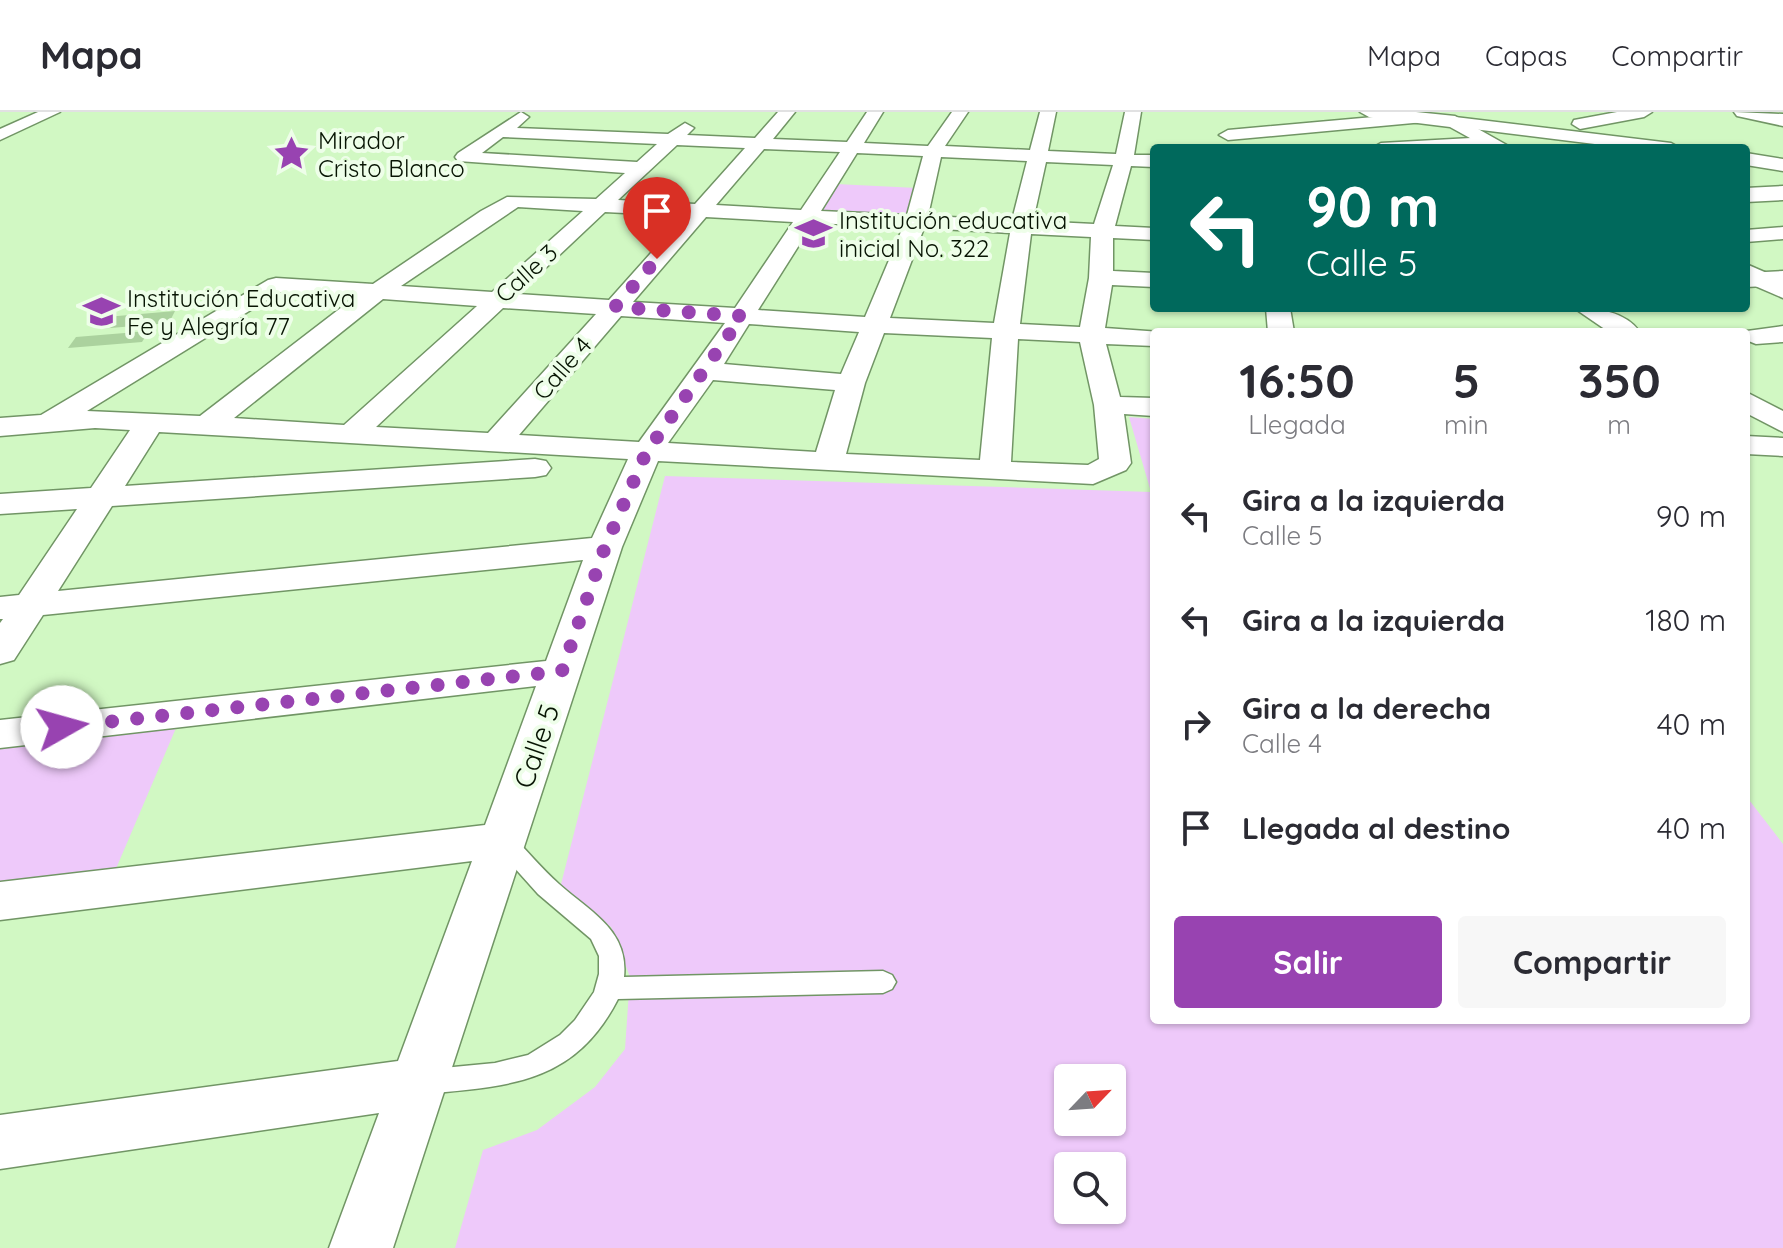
<!DOCTYPE html>
<html lang="es">
<meta charset="utf-8">
<style>
body{margin:0;font-family:Quicksand,sans-serif;background:#f7f7f7;color:#2b2b33;height:100vh;display:flex;flex-direction:column;font-size:30px;white-space:nowrap}
*{box-sizing:border-box;margin:0}
p{font-size:26px;color:#7c7c81}
.icon{flex:none;width:44px;height:44px;fill:none;stroke:currentColor;stroke-width:2;stroke-linecap:round;stroke-linejoin:round}
.map{position:relative;flex:1;overflow:hidden}
.drawer{position:absolute;left:1150px;top:216px;width:600px;height:696px;display:flex;flex-direction:column;background:#fff;border-radius:8px;box-shadow:0 2px 6px #0004}
.drawer>*{flex:none}
.top-card{position:absolute;left:1150px;top:32px;width:600px;height:168px;border-radius:8px;box-shadow:0 2px 6px #0004;background:#00695c;color:#fff;overflow:hidden}
.needle{width:52px;rotate:65deg}
.buttons{position:absolute;left:1054px;top:952px;display:grid;gap:16px}
.buttons a{display:grid;place-items:center;width:72px;height:72px;border-radius:8px;background:#fff;box-shadow:0 2px 6px #0004;font-size:40px}
.pin{position:absolute;display:grid;place-items:center;width:68px;height:68px;color:#fff;margin:-82px -34px;border-radius:50% 50% 50% 0;rotate:-45deg;box-shadow:0 0 8px #0007}
.pin .icon{rotate:45deg}
.me{position:absolute;width:88px;margin:-44px;rotate:83deg;stroke-linejoin:round;filter:drop-shadow(0 0 6px #0008)}
.turn{display:flex;align-items:center;gap:28px;height:168px;padding:0 24px;font-size:36px}
.turn .icon{width:104px;height:104px;stroke-width:2.5}
.turn b{display:block;font-size:56px;line-height:68px}
.eta{display:flex;justify-content:space-evenly;align-items:center;height:136px;text-align:center}
.eta b{font-size:48px;font-weight:700;line-height:56px}
.button{display:flex;gap:16px;margin-top:auto;padding:16px 24px}
.button a{flex:1;height:92px;border-radius:8px;background:#9843b1;color:#fff;font-size:32px;font-weight:700;line-height:92px;text-align:center}
.button a+a{background:#f7f7f7;color:#2b2b33}
ul{padding:0;list-style:none}
li{display:flex;align-items:center;gap:24px;height:104px;padding:0 24px}
li div{flex:1}
li b{display:block;font-size:30px}
li em{font-style:normal}
header{display:flex;align-items:center;gap:48px;box-sizing:border-box;height:112px;padding:0 40px;background:#fff;border-bottom:2px solid #e1e1e2}
header strong{font-size:38px}
nav{display:flex;gap:44px;margin-inline-start:auto;font-size:28px}
.map>svg:first-child{display:block}
</style>
<header>
<strong>Mapa</strong>
<nav><a>Mapa</a><a>Capas</a><a>Compartir</a></nav>
</header>
<div class="map">
<svg width="1783" height="1136" viewBox="0 0 1783 1136">
<rect width="100%" height="100%" fill="#d1f8c3"/>
<!-- green -->
<g fill="#eec9fa" fill-rule="evenodd">
<path d="M 836,72 L 917,76 L 904,107 L 819,103 Z"/>
<path d="M 1129,305 L 1154,307 L 1154,908 L 1746,908 L 1746,684 L 1783,732 L 1783,1136 L 455,1136 L 483,1038 L 537,1018 L 595,975 L 625,937 L 630,865 L 611,815 L 559,780 L 665,364 L 1151,380 ZM 1068,966 L 1112,966 L 1112,1010 L 1068,1010 ZM 1068,1054 L 1112,1054 L 1112,1098 L 1068,1098 Z"/>
<path d="M 176,616 L 115,759 L 0,774 L 0,637 Z"/>
</g>
<!-- building -->
<g fill="#abd29e">
<path d="M 175,199 L 169,211 L 99,217 L 106,205 Z"/>
<path d="M 149,219 L 142,230 L 68,236 L 76,225 Z"/>
</g>
<g fill="none" stroke-linecap="round" stroke-linejoin="round">
<defs>
<path id="service" d="M 503,720 L 511,722 C 527,739 542,757 559,772 C 590,800 629,818 624,865 L 883,859 L 892,863 L 896,870 L 892,877 L 883,881 L 618,887 C 574,973 508,974 422,982 L 412,979 L 408,970 L 412,961 L 422,958 L 495,951 L 528,943 L 560,923 L 575,908 L 594,880 L 599,862 L 599,844 L 591,827 L 538,782 L 495,734 L 491,728 L 495,722 Z"/>
<g id="minor">
<path d="M 38,0 L 60,0 L 0,28 L 0,17 Z"/>
<path d="M 521,0 L 529,5 L 517,16 L 668,22 L 685,11 L 694,16 L 687,23 L 755,26 L 778,0 L 795,0 L 773,27 L 847,30 L 867,0 L 883,0 L 864,31 L 928,34 L 952,0 L 968,0 L 945,34 L 1030,38 L 1040,0 L 1056,0 L 1048,39 L 1116,42 L 1125,0 L 1141,0 L 1134,43 L 1154,43 L 1154,55 L 1131,54 L 1115,114 L 1154,116 L 1154,128 L 1113,126 L 1113,159 L 1154,161 L 1154,175 L 1112,173 L 1105,216 L 1161,220 L 1154,220 L 1154,234 L 1106,232 L 1120,285 L 1154,286 L 1154,304 L 1124,302 L 1131,351 L 1126,358 L 1093,372 L 658,349 L 622,435 L 393,1136 L 329,1136 L 379,1001 L 0,1057 L 0,1003 L 398,949 L 472,749 L 0,808 L 0,770 L 485,713 L 536,574 L 0,636 L 0,608 L 546,549 L 583,448 L 43,503 L 14,548 L 0,552 L 0,511 L 3,507 L 0,507 L 0,485 L 19,483 L 77,397 L 0,402 L 0,382 L 91,376 L 130,318 L 95,316 L 0,324 L 0,306 L 41,303 L 268,168 L 276,166 L 373,172 L 481,99 L 507,85 L 596,87 L 625,61 L 458,49 L 455,45 L 458,41 ZM 503,25 L 657,32 L 637,50 L 482,41 ZM 677,33 L 745,36 L 695,92 L 618,88 ZM 764,37 L 840,40 L 801,98 L 716,93 ZM 857,41 L 923,44 L 907,103 L 821,99 ZM 941,45 L 1027,49 L 1012,108 L 928,104 ZM 1046,50 L 1113,53 L 1094,112 L 1033,109 ZM 518,95 L 583,99 L 492,180 L 401,174 ZM 605,100 L 684,104 L 609,188 L 518,182 ZM 706,105 L 793,110 L 735,196 L 633,190 ZM 813,111 L 903,115 L 865,205 L 758,198 ZM 924,116 L 1010,121 L 994,211 L 890,206 ZM 1031,122 L 1091,125 L 1089,166 L 1080,215 L 1020,212 ZM 280,180 L 355,185 L 200,304 L 87,299 ZM 383,187 L 477,194 L 344,313 L 234,306 ZM 503,196 L 596,202 L 488,321 L 376,315 ZM 621,204 L 725,211 L 639,330 L 519,323 ZM 749,212 L 859,220 L 841,262 L 724,252 ZM 884,221 L 992,226 L 980,348 L 846,342 L 865,271 ZM 1018,227 L 1080,230 L 1094,293 L 1099,347 L 1088,353 L 1011,350 ZM 713,268 L 835,278 L 816,340 L 668,331 ZM 159,320 L 628,347 L 592,426 L 58,479 L 112,394 L 535,365 L 546,363 L 551,356 L 546,349 L 535,347 L 125,374 Z"/>
<path d="M 1617,0 L 1652,0 L 1644,5 L 1580,17 L 1572,12 L 1574,8 Z"/>
<path d="M 1418,1 L 1426,6 L 1424,10 L 1228,28 L 1219,23 L 1228,18 Z"/>
<path d="M 1455,5 L 1671,31 L 1680,36 L 1627,36 L 1449,14 L 1447,10 Z"/>
<path d="M 1489,25 L 1498,30 L 1495,34 L 1372,36 L 1381,31 Z"/>
<path d="M 1746,41 L 1783,47 L 1783,59 L 1746,53 Z"/>
<path d="M 1783,115 L 1783,127 L 1746,130 L 1746,118 Z"/>
<path d="M 1783,159 L 1783,173 L 1746,175 L 1746,161 Z"/>
<path d="M 1266,196 L 1290,196 L 1294,220 L 1268,220 Z"/>
<path d="M 1574,196 C 1597,196 1625,199 1640,220 L 1609,220 Z"/>
<path d="M 1783,214 L 1783,230 L 1756,232 L 1746,228 L 1747,219 Z"/>
<path d="M 1746,280 L 1783,299 L 1783,320 L 1746,301 Z"/>
<path d="M 1746,324 L 1783,326 L 1783,344 L 1746,342 Z"/>
</g>
<g id="tertiary">
<path d="M 1360,0 L 1416,0 L 1455,4 L 1512,36 L 1488,36 L 1450,15 L 1369,5 Z"/>
<path d="M 1734,0 L 1783,2 L 1783,14 L 1737,4 Z"/>
<path d="M 1783,74 L 1783,88 L 1746,90 L 1746,76 Z"/>
<path d="M 1746,152 L 1783,168 L 1783,186 L 1746,170 Z"/>
</g>
</defs>
<!-- service casing -->
<use href="#service" stroke="#719565" stroke-width="3"/>
<!-- minor casing -->
<use href="#minor" stroke="#719565" stroke-width="3"/>
<!-- tertiary casing -->
<use href="#tertiary" stroke="#719565" stroke-width="3"/>
<!-- service -->
<use href="#service" fill="#fff" fill-rule="evenodd"/>
<!-- minor -->
<use href="#minor" fill="#fff" fill-rule="evenodd"/>
<!-- tertiary -->
<use href="#tertiary" fill="#fff" fill-rule="evenodd"/>
</g>
<g fill="none" stroke-linecap="round" stroke-linejoin="round">
<!-- route -->
<path stroke="#9843b1" stroke-width="14" stroke-dasharray="0 25.2" d="M 62,615 L 562,559 L 605,435 L 646,341 L 742,204 L 615,195 L 657,147"/>
</g>
<!-- icons -->
<defs>
<symbol id="sight-bare" viewBox="-9 -9 18 18"><path d="M0-6L1.8-2.2L6-1.7L2.9 1.2L3.7 5.4L0 3.3L-3.7 5.4L-2.9 1.2L-6-1.7L-1.8-2.2Z" fill="#9843b1" stroke="#eefee9" stroke-width="2.5" paint-order="stroke"/></symbol>
<symbol id="school-bare" viewBox="-9 -9 18 18"><path d="M0-5L7-2L0 1L-7-2ZM-4 1L0 2.5L4 1V4Q0 6-4 4Z" fill="#9843b1" stroke="#eefee9" stroke-width="2.5" paint-order="stroke"/></symbol>
</defs>
<g fill-rule="evenodd">
<use href="#sight-bare" x="266" y="16" width="51" height="51"/>
<use href="#school-bare" x="788" y="96" width="51" height="51"/>
<use href="#school-bare" x="76" y="174" width="51" height="51"/>
</g>
<g text-anchor="middle" dominant-baseline="central" stroke-width="8" stroke-linejoin="round" paint-order="stroke">
<!-- far-poi labels -->
<g font-size="24" fill="#071403" stroke="#eefee9" text-anchor="start">
<text x="318" y="28">Mirador<tspan x="318" dy="28">Cristo Blanco</tspan></text>
<text x="839" y="108">Institución educativa<tspan x="839" dy="28">inicial No. 322</tspan></text>
<text x="127" y="186">Institución Educativa<tspan x="127" dy="28">Fe y Alegría 77</tspan></text>
</g>
<!-- far-street labels -->
<g font-size="24" fill="#071403" stroke="#eefee9">
<text transform="translate(526 161) rotate(-42)">Calle 3</text>
<text transform="translate(562 256) rotate(-49)">Calle 4</text>
</g>
<!-- street labels -->
<g font-size="28" fill="#071403" stroke="#eefee9">
<text transform="translate(536 634) rotate(-71)">Calle 5</text>
</g>
</g>
</svg>
<div class="buttons">
<a><svg class="needle" viewBox="-14 -14 28 28"><path d="M0-13l5 13h-10z" fill="#e53935"/><path d="M0 13l5-13h-10z" fill="#7c7c81"/></svg></a>
<a><svg class="icon" aria-label="search" viewBox="0 0 24 24"><circle cx="10" cy="10" r="6"/><path d="M15 15l6 6"/></svg></a>
</div>
<div class="pin" style="left:657px;top:147px;background:#d93025"><svg class="icon" aria-label="arrive" viewBox="0 0 24 24"><path d="M6 21V4h12l-3 4 3 4H6"/></svg></div>
<svg class="me" style="left:62px;top:615px" viewBox="-20 -20 40 40"><circle r="19" fill="#fff"/><path d="M0-13L10 11 0 6-10 11z" fill="#9843b1"/></svg>
<div class="top-card">
<div class="turn"><svg class="icon" aria-label="left" viewBox="0 0 24 24"><path d="M17 20v-9H6M10 6l-5 5 5 5"/></svg><div><b>90 m</b>Calle 5</div></div>
</div>
<section class="drawer">
<div class="eta">
<div><b>16:50</b><p>Llegada</p></div>
<div><b>5</b><p>min</p></div>
<div><b>350</b><p>m</p></div>
</div>
<ul>
<li><svg class="icon" aria-label="left" viewBox="0 0 24 24"><path d="M17 20v-9H6M10 6l-5 5 5 5"/></svg><div><b>Gira a la izquierda</b><p>Calle 5</p></div><em>90 m</em></li>
<li><svg class="icon" aria-label="left" viewBox="0 0 24 24"><path d="M17 20v-9H6M10 6l-5 5 5 5"/></svg><div><b>Gira a la izquierda</b></div><em>180 m</em></li>
<li><svg class="icon" aria-label="right" viewBox="0 0 24 24"><path d="M7 20v-9h11M14 6l5 5-5 5"/></svg><div><b>Gira a la derecha</b><p>Calle 4</p></div><em>40 m</em></li>
<li><svg class="icon" aria-label="arrive" viewBox="0 0 24 24"><path d="M6 21V4h12l-3 4 3 4H6"/></svg><div><b>Llegada al destino</b></div><em>40 m</em></li>
</ul>
<div class="button"><a>Salir</a><a>Compartir</a></div>
</section>
</div>
